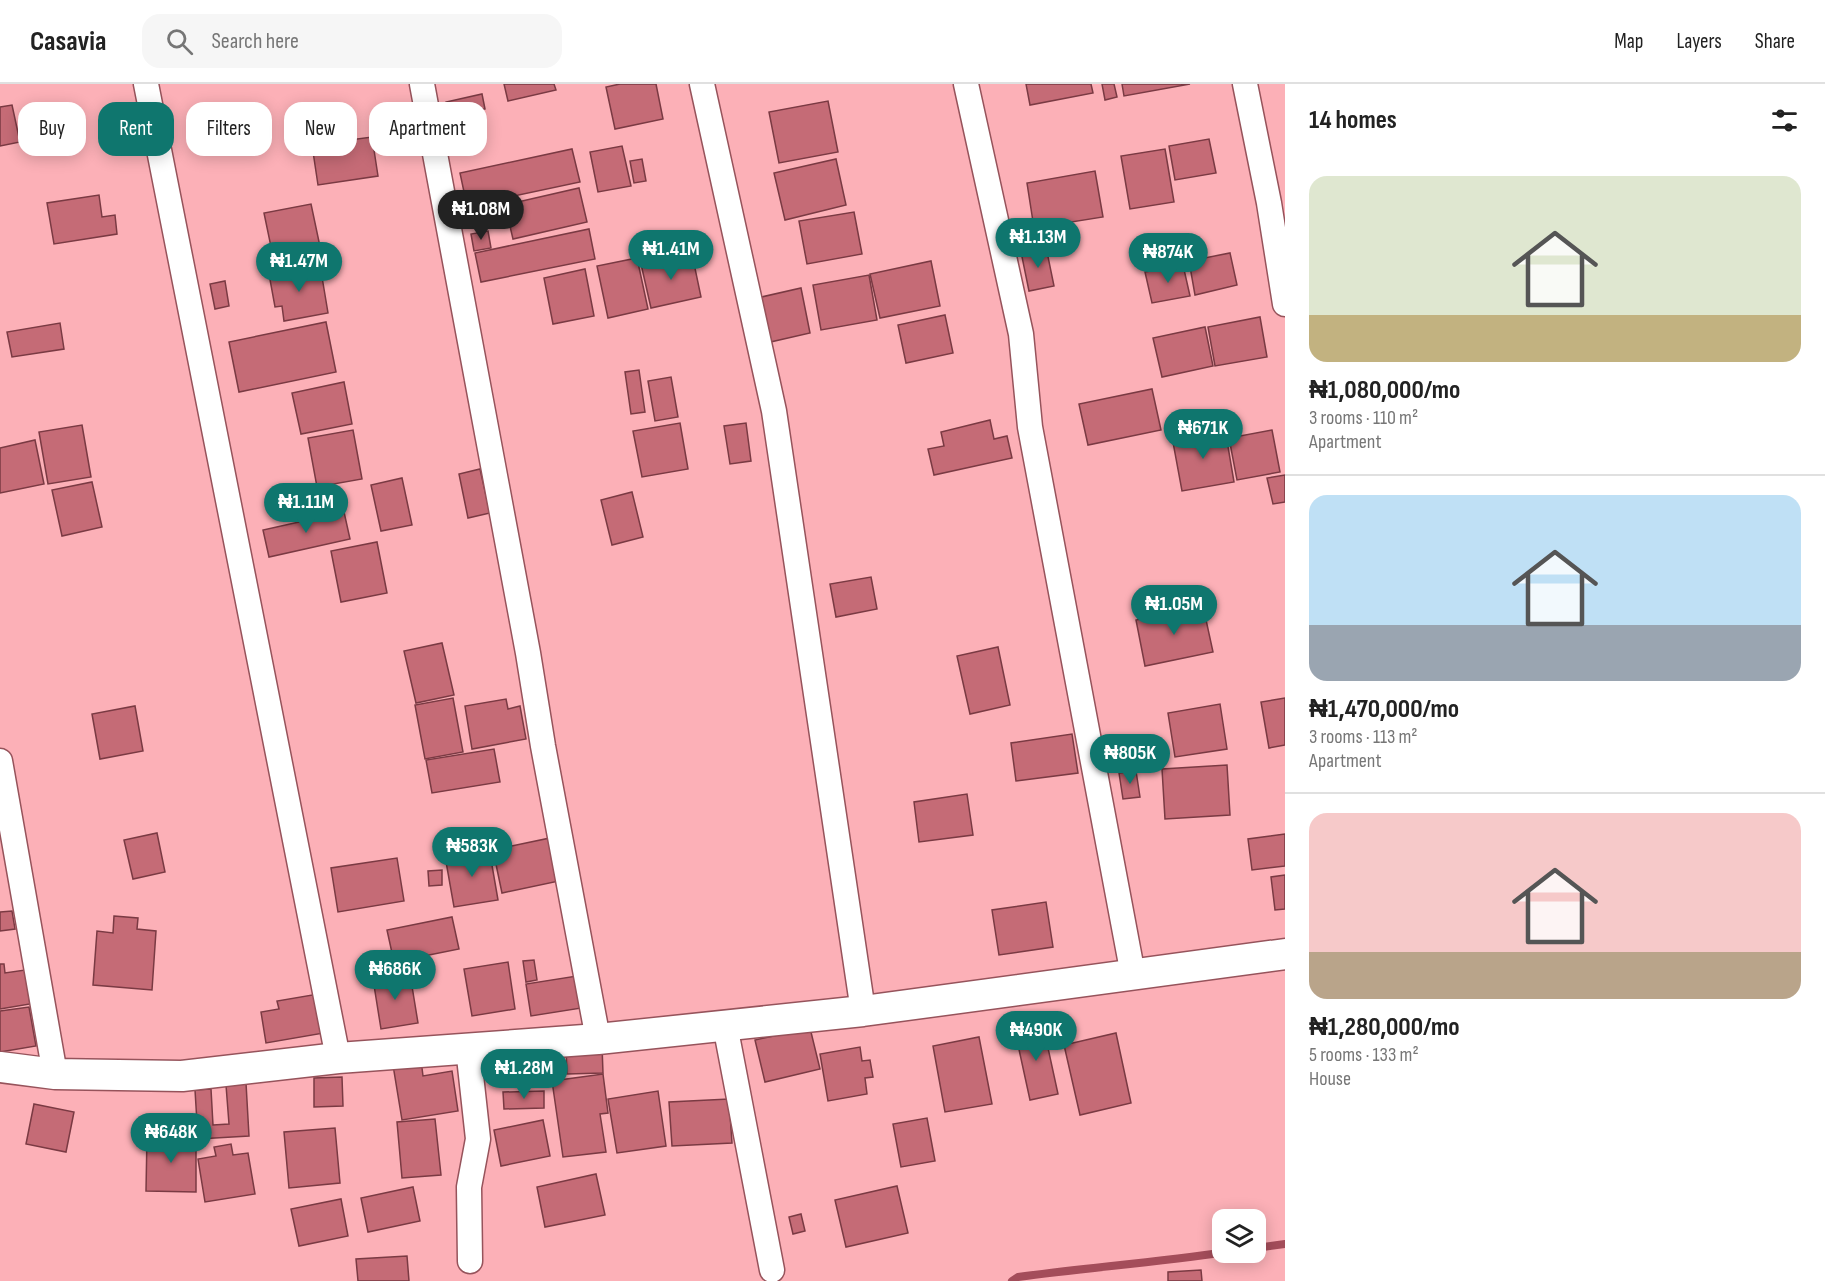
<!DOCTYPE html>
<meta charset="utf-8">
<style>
:root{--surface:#fff;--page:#f6f6f6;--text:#222;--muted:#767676;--line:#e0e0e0;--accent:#0f766e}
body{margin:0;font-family:"Sofia Sans Condensed",sans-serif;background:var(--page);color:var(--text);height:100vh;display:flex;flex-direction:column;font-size:22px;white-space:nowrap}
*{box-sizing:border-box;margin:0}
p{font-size:20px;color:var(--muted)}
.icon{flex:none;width:33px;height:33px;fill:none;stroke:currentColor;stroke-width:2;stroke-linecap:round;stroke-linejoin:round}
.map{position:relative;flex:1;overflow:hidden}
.sheet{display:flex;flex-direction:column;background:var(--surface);width:540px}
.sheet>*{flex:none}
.guide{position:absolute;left:18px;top:18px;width:570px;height:54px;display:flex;gap:12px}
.controls{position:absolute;left:1212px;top:1125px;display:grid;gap:12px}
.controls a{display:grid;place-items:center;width:54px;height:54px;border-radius:12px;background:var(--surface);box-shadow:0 3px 15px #0003;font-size:30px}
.price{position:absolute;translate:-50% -51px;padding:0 14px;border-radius:21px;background:var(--accent);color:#fff;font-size:20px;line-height:39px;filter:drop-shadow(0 2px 3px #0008)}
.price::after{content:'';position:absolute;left:50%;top:36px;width:18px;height:14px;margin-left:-9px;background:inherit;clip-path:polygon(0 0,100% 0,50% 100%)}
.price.current{background:#222;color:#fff}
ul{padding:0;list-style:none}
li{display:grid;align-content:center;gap:12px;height:318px;padding:0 24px}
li+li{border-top:2px solid var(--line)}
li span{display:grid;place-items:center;height:186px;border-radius:18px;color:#555}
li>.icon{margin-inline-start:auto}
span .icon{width:108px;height:108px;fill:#fffc;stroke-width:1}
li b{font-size:26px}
h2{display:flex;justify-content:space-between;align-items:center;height:72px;padding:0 24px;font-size:26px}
.tag{padding:0 21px;border-radius:18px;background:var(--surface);box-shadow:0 3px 15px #0003;font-size:21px;line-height:54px}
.tag.current{background:var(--accent);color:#fff}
header{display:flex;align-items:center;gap:36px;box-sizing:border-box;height:84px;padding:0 30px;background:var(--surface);border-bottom:2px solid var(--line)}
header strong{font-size:28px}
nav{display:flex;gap:33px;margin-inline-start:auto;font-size:21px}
.search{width:420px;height:54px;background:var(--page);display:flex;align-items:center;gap:15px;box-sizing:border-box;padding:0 21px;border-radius:18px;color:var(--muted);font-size:22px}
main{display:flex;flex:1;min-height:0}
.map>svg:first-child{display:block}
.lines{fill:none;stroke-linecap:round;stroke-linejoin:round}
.stream{stroke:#a44d5a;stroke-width:8}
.building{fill:#c56b76;stroke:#7a3a43;stroke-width:1.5}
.minor-casing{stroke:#96535b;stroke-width:27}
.tertiary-casing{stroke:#96535b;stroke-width:33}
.minor{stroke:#fff;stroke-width:24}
.tertiary{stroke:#fff;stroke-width:30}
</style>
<header>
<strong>Casavia</strong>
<div class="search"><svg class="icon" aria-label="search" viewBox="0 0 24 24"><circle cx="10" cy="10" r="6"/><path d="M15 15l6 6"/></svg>Search here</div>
<nav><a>Map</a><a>Layers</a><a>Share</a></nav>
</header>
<main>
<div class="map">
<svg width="1285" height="1197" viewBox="0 0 1285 1197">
<rect width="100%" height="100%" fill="#fcb0b7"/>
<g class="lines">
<g class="stream">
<path d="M 1256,1164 L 1285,1160"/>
<path d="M 1012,1197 L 1018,1193 C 1087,1184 1157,1178 1227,1168"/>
</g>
</g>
<g class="building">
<path d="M 504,0 L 554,0 L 556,6 L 508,17 Z"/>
<path d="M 620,0 L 656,0 L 663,35 L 615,45 L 606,3 Z"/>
<path d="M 1026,0 L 1091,0 L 1093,9 L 1030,21 Z"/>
<path d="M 1102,0 L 1114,0 L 1117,13 L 1105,16 Z"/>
<path d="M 1122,0 L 1190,0 L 1124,12 Z"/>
<path d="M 482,10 L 485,25 L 448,32 L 446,18 Z"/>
<path d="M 828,17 L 838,68 L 779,79 L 769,28 Z"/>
<path d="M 12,21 L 20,58 L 0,62 L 0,23 Z"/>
<path d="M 372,53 L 378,92 L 318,101 L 312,61 Z"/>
<path d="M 1209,55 L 1216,89 L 1175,96 L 1169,62 Z"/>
<path d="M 622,62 L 631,102 L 598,108 L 590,68 Z"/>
<path d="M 572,65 L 580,98 L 467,122 L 460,89 Z"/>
<path d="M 1165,65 L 1174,118 L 1130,125 L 1121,72 Z"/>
<path d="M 642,75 L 646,97 L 634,99 L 630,77 Z"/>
<path d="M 836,75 L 846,121 L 785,136 L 774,89 Z"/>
<path d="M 1095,87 L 1103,133 L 1034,144 L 1027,99 Z"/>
<path d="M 579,104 L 587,138 L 513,155 L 505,121 Z"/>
<path d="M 99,111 L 102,133 L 115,131 L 117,150 L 54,160 L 47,119 Z"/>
<path d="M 311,120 L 322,172 L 275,182 L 264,129 Z"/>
<path d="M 854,128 L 862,170 L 807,180 L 799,137 Z"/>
<path d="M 589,145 L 595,175 L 481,198 L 475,169 Z"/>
<path d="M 488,147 L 491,164 L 474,167 L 471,150 Z"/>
<path d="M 1046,163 L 1054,202 L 1029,207 L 1021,168 Z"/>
<path d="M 1230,169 L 1237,201 L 1195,211 L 1189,177 Z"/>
<path d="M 692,170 L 701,213 L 651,224 L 641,180 Z"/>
<path d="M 637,174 L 648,225 L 608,234 L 597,182 Z"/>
<path d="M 931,177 L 940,222 L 880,234 L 870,190 Z"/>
<path d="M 320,181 L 328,229 L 284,237 L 282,222 L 275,223 L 269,190 Z"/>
<path d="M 1183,181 L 1190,212 L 1152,219 L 1145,188 Z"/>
<path d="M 585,185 L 594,232 L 553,240 L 544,194 Z"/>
<path d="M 869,191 L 877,236 L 821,246 L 813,201 Z"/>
<path d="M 225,197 L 229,222 L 215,225 L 210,200 Z"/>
<path d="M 801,204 L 810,249 L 766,259 L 757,214 Z"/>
<path d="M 945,231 L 953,269 L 906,279 L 898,241 Z"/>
<path d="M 1260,233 L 1267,273 L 1215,282 L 1208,243 Z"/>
<path d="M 326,238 L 336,288 L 239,308 L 229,258 Z"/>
<path d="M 60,239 L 64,265 L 12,273 L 7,248 Z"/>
<path d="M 1205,243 L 1213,282 L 1162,293 L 1153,254 Z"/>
<path d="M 639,286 L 645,328 L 631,330 L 625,288 Z"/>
<path d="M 671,293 L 678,333 L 655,337 L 648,297 Z"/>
<path d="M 344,298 L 352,340 L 301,350 L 292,309 Z"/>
<path d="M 1152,305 L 1161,346 L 1088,361 L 1079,320 Z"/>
<path d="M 990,336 L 994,355 L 1007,352 L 1012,374 L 934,391 L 928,365 L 944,362 L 941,348 Z"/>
<path d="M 680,339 L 688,385 L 642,393 L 633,347 Z"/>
<path d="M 746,339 L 751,377 L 730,380 L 724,342 Z"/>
<path d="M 82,341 L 91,393 L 48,400 L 39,348 Z"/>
<path d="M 1225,345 L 1234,398 L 1182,407 L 1172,353 Z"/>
<path d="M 353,346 L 362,395 L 317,403 L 308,354 Z"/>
<path d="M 1272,346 L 1280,388 L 1237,396 L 1229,354 Z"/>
<path d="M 35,356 L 44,400 L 0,409 L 0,364 Z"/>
<path d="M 480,385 L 490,429 L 468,434 L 459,390 Z"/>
<path d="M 1285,391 L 1285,418 L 1273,420 L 1267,394 Z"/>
<path d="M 402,394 L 412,441 L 381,447 L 371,401 Z"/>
<path d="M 92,398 L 102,443 L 62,452 L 52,406 Z"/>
<path d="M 632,408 L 643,453 L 612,461 L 601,416 Z"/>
<path d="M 344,428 L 350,455 L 269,473 L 263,446 Z"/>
<path d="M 377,458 L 387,509 L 341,518 L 331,467 Z"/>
<path d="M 871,493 L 877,525 L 836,533 L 830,500 Z"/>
<path d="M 1203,522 L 1213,568 L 1145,582 L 1136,536 Z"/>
<path d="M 442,559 L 454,611 L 416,619 L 404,567 Z"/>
<path d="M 998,563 L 1010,621 L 970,630 L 957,572 Z"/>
<path d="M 453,614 L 463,668 L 425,675 L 415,621 Z"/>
<path d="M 1285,614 L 1285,661 L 1269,664 L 1261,618 Z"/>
<path d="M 506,615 L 508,625 L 520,622 L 526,655 L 472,665 L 465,622 Z"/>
<path d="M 1220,620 L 1227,665 L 1175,673 L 1168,629 Z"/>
<path d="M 135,622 L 143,667 L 100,675 L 92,630 Z"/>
<path d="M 1072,650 L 1078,689 L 1016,697 L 1011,659 Z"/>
<path d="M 494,665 L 500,698 L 432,709 L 426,676 Z"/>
<path d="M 1227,681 L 1230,731 L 1165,735 L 1162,685 Z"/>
<path d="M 1136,687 L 1140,713 L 1123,715 L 1119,689 Z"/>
<path d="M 967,710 L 973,751 L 919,758 L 914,718 Z"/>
<path d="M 157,749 L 165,788 L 133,795 L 124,756 Z"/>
<path d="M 1285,750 L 1285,782 L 1252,786 L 1248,755 Z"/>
<path d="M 550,754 L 559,797 L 502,809 L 493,766 Z"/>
<path d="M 489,764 L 498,816 L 454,823 L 445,772 Z"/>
<path d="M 397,774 L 404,817 L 338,828 L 331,784 Z"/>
<path d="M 442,786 L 442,801 L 429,802 L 428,787 Z"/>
<path d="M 1285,791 L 1285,825 L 1275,826 L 1271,793 Z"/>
<path d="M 1046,818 L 1053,863 L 999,871 L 992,826 Z"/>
<path d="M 12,827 L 15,845 L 0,847 L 0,828 Z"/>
<path d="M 114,832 L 138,834 L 137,845 L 156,847 L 152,906 L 93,901 L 97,847 L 113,849 Z"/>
<path d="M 452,833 L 459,865 L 394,878 L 387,846 Z"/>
<path d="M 534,876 L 537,896 L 526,898 L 523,877 Z"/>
<path d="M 508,878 L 515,925 L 472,932 L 464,885 Z"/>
<path d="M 0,880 L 4,880 L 5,889 L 25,886 L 30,920 L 0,925 Z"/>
<path d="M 410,890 L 418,939 L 381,945 L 373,895 Z"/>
<path d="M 583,891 L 588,923 L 531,932 L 526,900 Z"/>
<path d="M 318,910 L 324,949 L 266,959 L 261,928 L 279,925 L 277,917 Z"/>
<path d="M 29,923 L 36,962 L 0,968 L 0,927 Z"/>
<path d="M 1043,941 L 1058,1010 L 1030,1016 L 1015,947 Z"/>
<path d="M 810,944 L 820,985 L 765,998 L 755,956 Z"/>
<path d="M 1116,949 L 1131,1019 L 1080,1031 L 1064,961 Z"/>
<path d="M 979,953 L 992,1020 L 945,1028 L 933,962 Z"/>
<path d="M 602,962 L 603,989 L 567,990 L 566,963 Z"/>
<path d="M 860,963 L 862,977 L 870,976 L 873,993 L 865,994 L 867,1010 L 828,1017 L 820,970 Z"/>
<path d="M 421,976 L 423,992 L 452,987 L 458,1027 L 402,1036 L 393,981 Z"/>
<path d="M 603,990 L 608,1029 L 600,1030 L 606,1068 L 563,1073 L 552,997 Z"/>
<path d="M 342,993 L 343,1022 L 314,1023 L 314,994 Z"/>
<path d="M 246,999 L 249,1052 L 198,1055 L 195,1006 L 211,1005 L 213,1041 L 229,1040 L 226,1001 Z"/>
<path d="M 544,1007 L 544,1024 L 504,1025 L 503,1008 Z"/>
<path d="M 658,1007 L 666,1062 L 617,1069 L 608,1015 Z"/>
<path d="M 729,1015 L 732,1059 L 672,1062 L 669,1018 Z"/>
<path d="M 34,1020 L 74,1028 L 66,1068 L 26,1060 Z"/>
<path d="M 927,1034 L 935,1077 L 901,1083 L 893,1040 Z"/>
<path d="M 435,1035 L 441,1091 L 402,1094 L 397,1038 Z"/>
<path d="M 543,1036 L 550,1072 L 501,1082 L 494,1046 Z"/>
<path d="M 335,1044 L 340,1099 L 289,1104 L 284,1048 Z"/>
<path d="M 147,1052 L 196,1053 L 196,1108 L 146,1107 Z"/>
<path d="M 231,1060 L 233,1071 L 248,1069 L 255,1110 L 205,1118 L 198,1075 L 216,1072 L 214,1063 Z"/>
<path d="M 596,1090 L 605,1131 L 545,1143 L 537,1103 Z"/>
<path d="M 897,1102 L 908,1149 L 846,1163 L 835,1116 Z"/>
<path d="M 413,1103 L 420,1137 L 368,1148 L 361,1114 Z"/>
<path d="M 341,1115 L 348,1152 L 299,1162 L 291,1125 Z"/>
<path d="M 801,1130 L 805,1147 L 793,1150 L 789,1133 Z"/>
<path d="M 407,1172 L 409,1197 L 358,1197 L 356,1175 Z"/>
<path d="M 1201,1186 L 1202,1197 L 1168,1197 L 1168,1188 Z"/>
</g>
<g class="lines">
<g class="minor-casing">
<g id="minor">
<path d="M 146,0 L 338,974"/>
<path d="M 422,0 L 528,569 L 543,662 L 598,955"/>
<path d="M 702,0 L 774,327 L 863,927"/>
<path d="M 966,0 L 1021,250 L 1030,343 L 1133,891"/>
<path d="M 1245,0 L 1269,119 L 1285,220"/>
<path d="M 0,677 L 55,990"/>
<path d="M 725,941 L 772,1186"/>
<path d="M 468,964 L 478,1055 L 469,1103 L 470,1177"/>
</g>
</g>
<g class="tertiary-casing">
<path id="tertiary" d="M 0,983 L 55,990 L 182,992 L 338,974 L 598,955 L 863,927 L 1285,870"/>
</g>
<use href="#minor" class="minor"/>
<use href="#tertiary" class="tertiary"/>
</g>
</svg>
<div class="controls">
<a><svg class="icon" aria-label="layers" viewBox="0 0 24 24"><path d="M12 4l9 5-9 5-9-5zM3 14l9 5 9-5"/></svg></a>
</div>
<b class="price current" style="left:481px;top:157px">₦1.08M</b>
<b class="price" style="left:1038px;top:185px">₦1.13M</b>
<b class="price" style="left:671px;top:197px">₦1.41M</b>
<b class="price" style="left:1168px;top:200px">₦874K</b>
<b class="price" style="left:299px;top:209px">₦1.47M</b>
<b class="price" style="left:1203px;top:376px">₦671K</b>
<b class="price" style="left:306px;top:450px">₦1.11M</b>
<b class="price" style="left:1174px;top:552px">₦1.05M</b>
<b class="price" style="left:1130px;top:701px">₦805K</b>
<b class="price" style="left:472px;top:794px">₦583K</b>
<b class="price" style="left:395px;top:917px">₦686K</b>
<b class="price" style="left:1036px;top:978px">₦490K</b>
<b class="price" style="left:524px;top:1016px">₦1.28M</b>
<b class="price" style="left:171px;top:1080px">₦648K</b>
<div class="guide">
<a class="tag">Buy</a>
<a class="tag current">Rent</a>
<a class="tag">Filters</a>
<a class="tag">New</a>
<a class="tag">Apartment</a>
</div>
</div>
<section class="sheet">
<h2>14 homes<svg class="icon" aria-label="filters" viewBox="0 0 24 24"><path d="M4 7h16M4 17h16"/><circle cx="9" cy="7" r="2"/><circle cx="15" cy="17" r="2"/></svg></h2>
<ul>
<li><span style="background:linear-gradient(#dfe7d0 75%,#c2b280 0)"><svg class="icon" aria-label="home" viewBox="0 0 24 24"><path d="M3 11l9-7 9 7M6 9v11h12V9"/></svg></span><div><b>₦1,080,000/mo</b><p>3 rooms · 110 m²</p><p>Apartment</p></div></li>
<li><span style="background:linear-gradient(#bfe0f5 70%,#9aa5b1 0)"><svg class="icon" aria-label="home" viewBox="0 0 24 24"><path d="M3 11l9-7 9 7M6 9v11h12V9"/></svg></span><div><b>₦1,470,000/mo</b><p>3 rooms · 113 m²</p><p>Apartment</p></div></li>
<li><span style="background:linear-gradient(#f6c9c9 75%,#b9a48a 0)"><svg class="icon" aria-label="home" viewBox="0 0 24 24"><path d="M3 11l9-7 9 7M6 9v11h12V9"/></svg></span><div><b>₦1,280,000/mo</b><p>5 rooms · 133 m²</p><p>House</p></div></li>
</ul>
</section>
</main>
